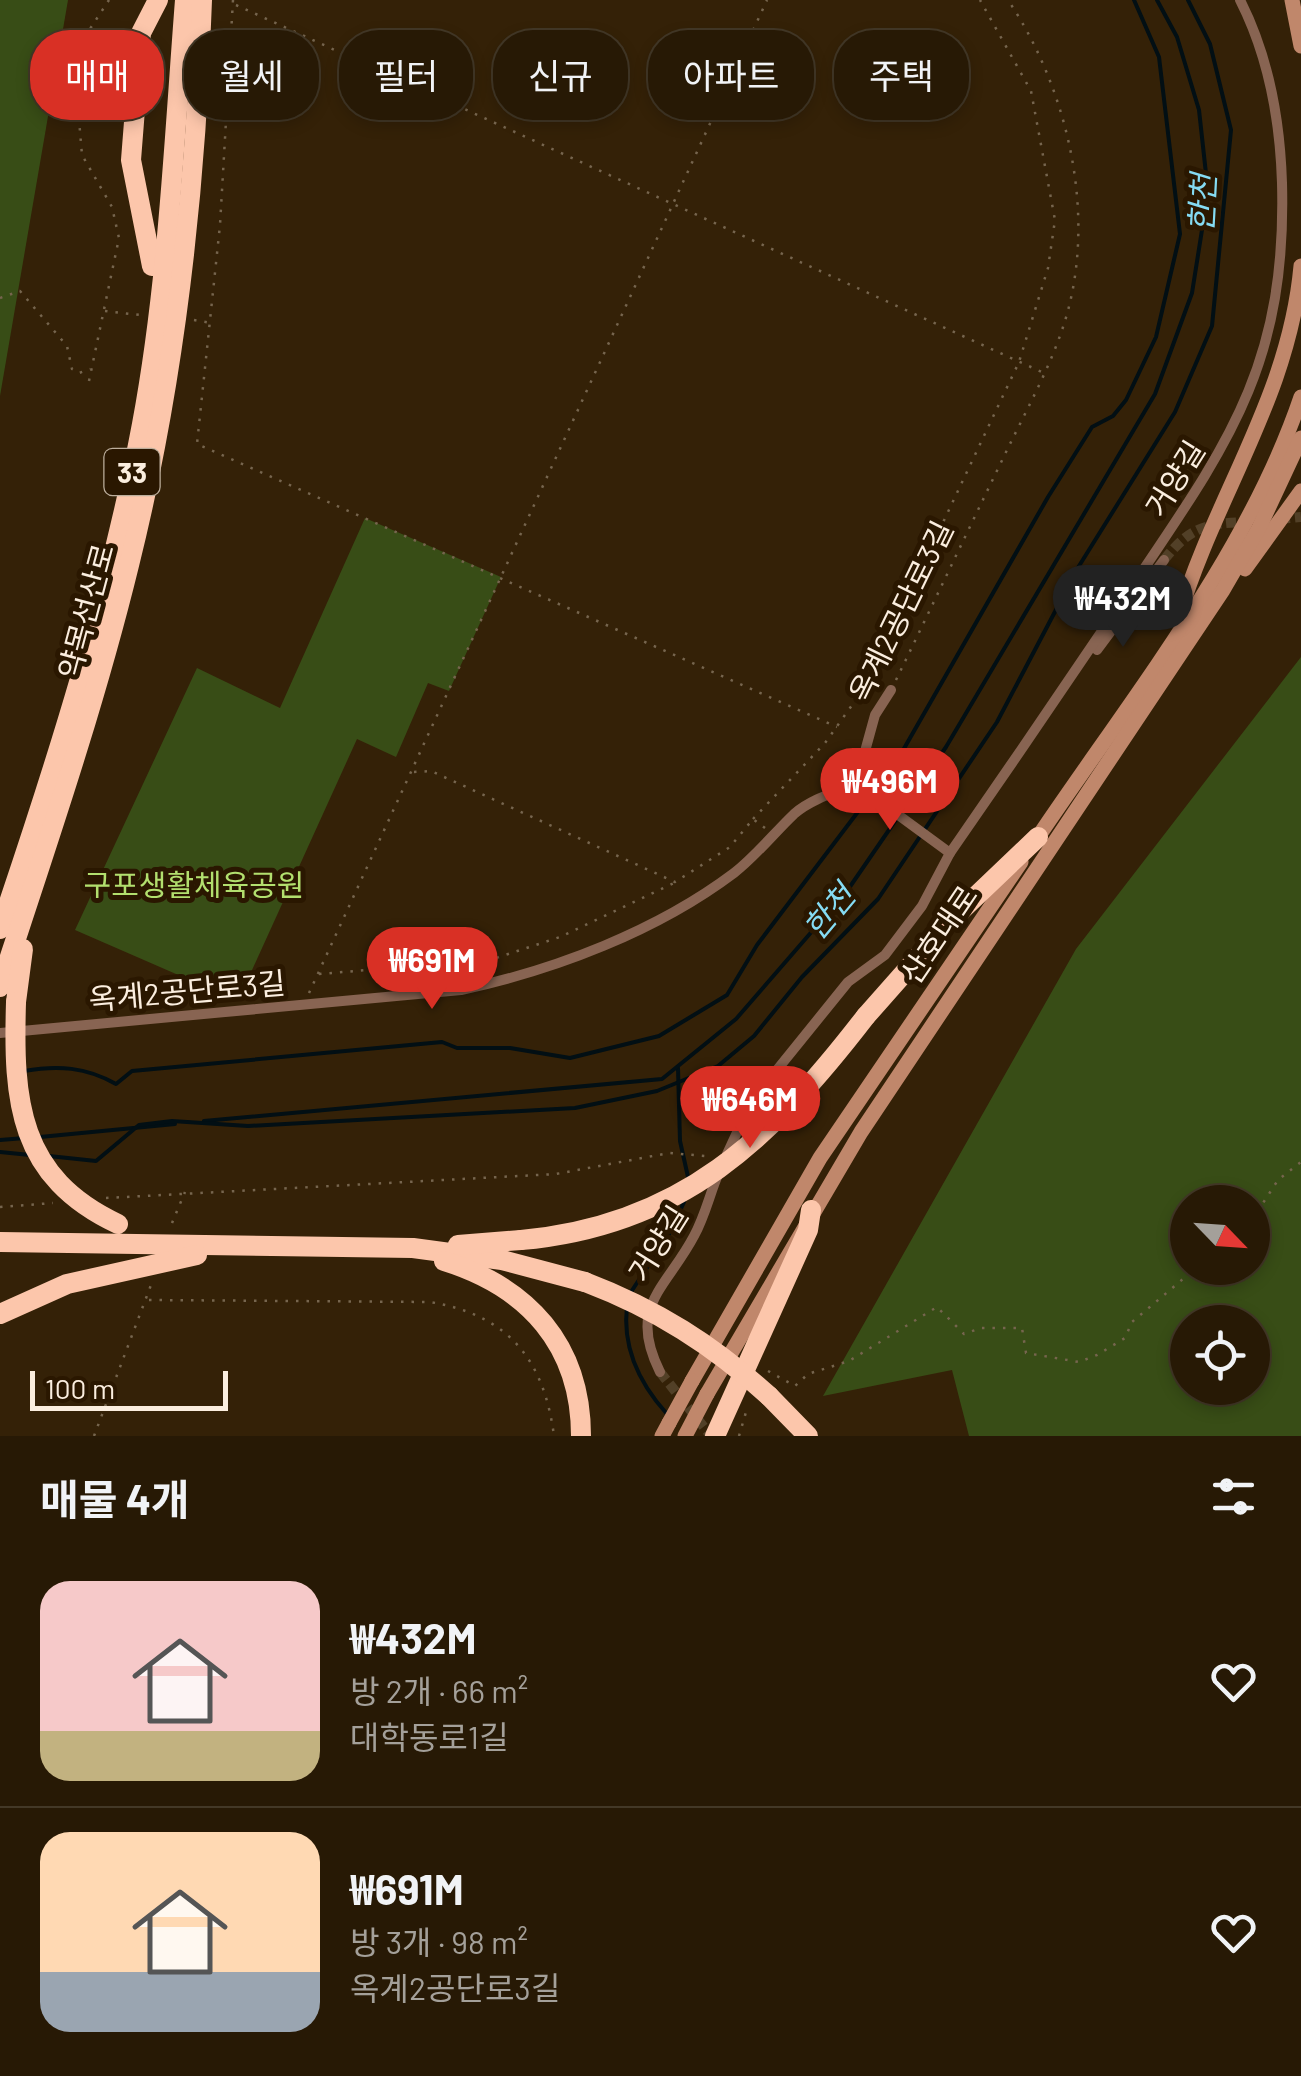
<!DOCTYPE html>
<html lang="ko">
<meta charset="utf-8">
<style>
:root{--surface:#271905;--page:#332613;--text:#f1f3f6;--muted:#a4a09a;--line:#433827;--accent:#d93025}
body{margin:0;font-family:Barlow,"Noto Sans KR",sans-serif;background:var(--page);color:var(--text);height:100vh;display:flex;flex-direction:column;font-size:38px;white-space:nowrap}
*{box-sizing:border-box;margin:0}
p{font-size:32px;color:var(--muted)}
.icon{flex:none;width:55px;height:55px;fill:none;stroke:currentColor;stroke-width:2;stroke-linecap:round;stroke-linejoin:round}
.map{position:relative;height:1436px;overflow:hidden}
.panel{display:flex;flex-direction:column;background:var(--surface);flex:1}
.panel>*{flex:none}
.top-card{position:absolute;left:30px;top:30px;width:1242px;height:90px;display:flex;gap:20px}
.needle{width:65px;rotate:115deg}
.controls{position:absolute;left:1170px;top:1185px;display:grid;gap:20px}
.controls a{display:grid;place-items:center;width:100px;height:100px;border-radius:50%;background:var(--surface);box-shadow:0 5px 15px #0003,0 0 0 2px var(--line);font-size:50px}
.scale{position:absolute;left:30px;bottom:25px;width:198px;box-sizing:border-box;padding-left:10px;border:5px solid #fbeedf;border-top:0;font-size:28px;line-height:35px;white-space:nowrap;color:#fbeedf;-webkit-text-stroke:8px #2a1700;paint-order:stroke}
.price{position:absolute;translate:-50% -85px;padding:0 22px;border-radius:35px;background:var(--accent);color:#fff;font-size:32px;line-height:65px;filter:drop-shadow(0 2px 5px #0008)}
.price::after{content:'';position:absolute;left:50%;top:60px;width:30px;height:22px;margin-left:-15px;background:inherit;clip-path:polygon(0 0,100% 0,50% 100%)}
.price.on{background:#222;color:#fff}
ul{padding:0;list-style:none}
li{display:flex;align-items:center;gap:30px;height:250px;padding:0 40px}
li+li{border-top:2px solid var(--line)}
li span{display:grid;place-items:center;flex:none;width:280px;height:200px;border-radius:30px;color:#555}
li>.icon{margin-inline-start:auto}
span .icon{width:120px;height:120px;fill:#fffc;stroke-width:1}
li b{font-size:42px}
h2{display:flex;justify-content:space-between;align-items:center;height:120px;padding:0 40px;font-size:42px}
.chip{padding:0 35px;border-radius:40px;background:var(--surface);box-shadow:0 5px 15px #0003,0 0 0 2px var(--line);font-size:35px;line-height:90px}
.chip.on{background:var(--accent);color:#fff}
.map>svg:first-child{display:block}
.green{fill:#384d16;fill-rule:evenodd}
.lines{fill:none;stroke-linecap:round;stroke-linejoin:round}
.stream{stroke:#020f14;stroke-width:4}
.street-tunnel{stroke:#524027;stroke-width:10;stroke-dasharray:10 5;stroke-linecap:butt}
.path{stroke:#76654e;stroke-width:2.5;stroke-dasharray:2.5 8;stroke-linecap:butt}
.street{stroke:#886452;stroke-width:10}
.secondary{stroke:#c0876b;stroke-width:15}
.highway{stroke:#fcc6ab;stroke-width:20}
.secondary-bridge{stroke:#c0876b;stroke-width:15}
.highway-bridge{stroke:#fcc6ab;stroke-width:20}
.labels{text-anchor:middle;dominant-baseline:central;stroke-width:10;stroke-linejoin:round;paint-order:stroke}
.shield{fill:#2a1700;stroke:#bcae9c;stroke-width:2.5}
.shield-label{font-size:28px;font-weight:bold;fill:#fbeedf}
.street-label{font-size:30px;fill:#fbeedf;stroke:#2a1700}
.park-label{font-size:30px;fill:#b2df6e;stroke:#2a1700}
.water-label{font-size:32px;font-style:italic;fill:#85dbf3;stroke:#2a1700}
</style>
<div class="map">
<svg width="1301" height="1436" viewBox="0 0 1301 1436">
<rect width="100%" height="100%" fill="#342107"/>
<g class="green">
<path d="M 0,0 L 68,0 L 0,396 Z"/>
<path d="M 365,518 L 501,577 L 449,691 L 428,683 L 396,757 L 357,739 L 238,1001 L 75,930 L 197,668 L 280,708 Z"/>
<path d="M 1301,657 L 1301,1436 L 969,1436 L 952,1370 L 823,1396 L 1076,949 ZM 1188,1202 L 1252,1202 L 1252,1268 L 1188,1268 ZM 1188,1322 L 1252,1322 L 1252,1388 L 1188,1388 Z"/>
</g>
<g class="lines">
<g class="stream">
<path d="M 678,1068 L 680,1141 L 688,1177"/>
<path d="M 24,1071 C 58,1065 86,1067 116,1084 L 132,1071 L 442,1042 L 457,1048 L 510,1048 L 570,1058 L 659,1036 L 727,995 L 757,945 L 898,759 L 1048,497 L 1092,427 L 1113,416 L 1126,400 L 1156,337 L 1180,234 L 1159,57 L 1134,0"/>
<path d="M 204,1121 L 662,1079 L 736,1019 L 847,891 L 946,747 L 1155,394 L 1192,293 L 1208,192 L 1199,110 L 1177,37 L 1157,0"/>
<path d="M 40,1137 L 175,1124"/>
<path d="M 0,1140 L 25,1138"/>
<path d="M 0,1152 L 30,1155"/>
<path d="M 49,1156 L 96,1161 L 139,1125 L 172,1121 L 248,1126 L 575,1108 L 657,1091 L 718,1066 L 754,1036 L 802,977 L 878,899 L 997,722 L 1079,566 L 1175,412 L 1212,326 L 1231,130 L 1210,44 L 1188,0"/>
<path d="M 631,1292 L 671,1231 L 684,1202"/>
<path d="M 627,1306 C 622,1348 639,1383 667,1414"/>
</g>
<g class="street-tunnel">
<path d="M 1280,519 L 1301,517"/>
<path d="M 1164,560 C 1190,527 1206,523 1248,522"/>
<path d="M 660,1372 L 711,1436"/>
</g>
<g class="path">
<path d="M 233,0 L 220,225 L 197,444 L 837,727"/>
<path d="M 236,5 L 1044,373"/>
<path d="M 0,298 L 20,291 L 67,346 L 72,369 L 79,373 L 90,369"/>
<path d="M 105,311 L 140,315"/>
<path d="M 194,320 L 211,323"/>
<path d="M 89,381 L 119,238 L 112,207 L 82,155 L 77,96 L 82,41 L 109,0"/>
<path d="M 896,680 C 934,602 971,524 1009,446 C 1032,399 1060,349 1071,298 C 1093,198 1064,83 1008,0"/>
<path d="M 414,772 L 431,771 L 675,882 L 730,847 L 753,819 L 765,828"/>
<path d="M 753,819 L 825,743 L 865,687 L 1019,362 L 1048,268 L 1055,220 L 1031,91 L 980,0"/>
<path d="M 319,974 L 490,960 L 560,937 L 674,883"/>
<path d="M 309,993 L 767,0"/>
<path d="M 106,1198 L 556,1174 L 669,1153 L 705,1156"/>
<path d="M 0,1207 L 53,1203"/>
<path d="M 1252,1220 L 1278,1180 L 1301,1162"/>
<path d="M 172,1223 L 185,1192"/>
<path d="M 149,1300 L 430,1302 C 508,1315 544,1359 554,1436"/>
<path d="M 768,1371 L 795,1386 L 808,1374 L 849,1361 L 937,1307 L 964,1334 L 981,1328 L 1022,1328 L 1026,1353 L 1079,1362 L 1097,1355 L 1125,1338 L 1132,1322 L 1196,1268"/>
<path d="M 94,1436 L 151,1285"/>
<path d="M 739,1436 L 746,1412"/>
</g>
<g class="street">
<path d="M 1097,650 L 1164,560"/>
<path d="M 856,784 L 950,853"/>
<path d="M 0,1033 L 461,990 C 555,970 657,931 734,873 C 756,856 774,833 794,814 C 811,799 836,792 856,784 L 875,715 L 891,690"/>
<path d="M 727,1154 L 751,1102 L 848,982 L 885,955 L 922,906 L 950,853 C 1009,768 1067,683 1125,597 C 1224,449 1287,371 1282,183 C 1280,119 1269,57 1240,0"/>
<path d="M 660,1372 C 627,1306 666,1289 694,1236 C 706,1214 710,1192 720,1170"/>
</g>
<g class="secondary">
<path d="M 1292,0 L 1301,46"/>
<path d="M 1245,569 L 1301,491"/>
<path d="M 1178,619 C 1215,495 1289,398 1301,266"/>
<path d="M 1034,843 C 1127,704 1247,557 1301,397"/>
<path d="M 692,1381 L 820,1158 L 1021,862"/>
<path d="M 707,1394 L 861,1132 L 1223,590 L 1259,528 L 1301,438"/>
<path d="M 662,1436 L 669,1423"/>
</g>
<g class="highway">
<path d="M 152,266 L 131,160 L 141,33 L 158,0"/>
<path d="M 0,929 C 56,764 110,595 142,424 C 168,285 174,141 185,0"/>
<path d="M 0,987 C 46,847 94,708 129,565 C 175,381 196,189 202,0"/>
<path d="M 16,1002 L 23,949"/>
<path d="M 866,1016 L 950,921 L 1038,837"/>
<path d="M 0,1242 L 413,1248 L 502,1260 L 585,1282"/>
<path d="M 458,1245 L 521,1240"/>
<path d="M 444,1261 C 528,1287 581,1345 581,1436"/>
<path d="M 0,1314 L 67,1284 L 197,1255"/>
<path d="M 769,1396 L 808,1436"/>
<path d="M 715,1436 L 808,1230 L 811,1210"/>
</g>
<g class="secondary-bridge">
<path d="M 669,1423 L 692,1381"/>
<path d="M 685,1436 L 707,1394"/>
</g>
<g class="highway-bridge">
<path d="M 16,1002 C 13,1101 18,1177 118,1224"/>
<path d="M 521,1240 C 682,1226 772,1138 866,1016"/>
<path d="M 585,1282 C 656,1309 713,1345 769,1396"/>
</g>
</g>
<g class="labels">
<rect class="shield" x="104.5" y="449" width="55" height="46" rx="8"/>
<g class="shield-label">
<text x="132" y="472">33</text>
</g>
<g class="street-label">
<text transform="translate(1174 478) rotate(-58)">거양길</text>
<text transform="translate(85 611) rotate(-75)">약목선산로</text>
<text transform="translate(900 611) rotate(-64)">옥계2공단로3길</text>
<text transform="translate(938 934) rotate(-56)">산호대로</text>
<text transform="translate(187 990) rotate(-5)">옥계2공단로3길</text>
<text transform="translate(657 1243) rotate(-58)">거양길</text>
</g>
<g class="park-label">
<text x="194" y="884">구포생활체육공원</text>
</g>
<g class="water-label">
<text transform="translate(1201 203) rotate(-87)">한천</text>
<text transform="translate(828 911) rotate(-50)">한천</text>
</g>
</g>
</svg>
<div class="controls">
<a><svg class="needle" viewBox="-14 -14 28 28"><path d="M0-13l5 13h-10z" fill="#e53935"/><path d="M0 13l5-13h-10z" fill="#a4a09a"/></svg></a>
<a><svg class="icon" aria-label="locate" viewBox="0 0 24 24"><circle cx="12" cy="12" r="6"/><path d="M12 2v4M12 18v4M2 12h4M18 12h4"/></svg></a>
</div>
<div class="scale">100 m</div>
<b class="price on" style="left:1123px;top:650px">₩432M</b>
<b class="price" style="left:890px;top:833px">₩496M</b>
<b class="price" style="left:432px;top:1012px">₩691M</b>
<b class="price" style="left:750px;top:1151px">₩646M</b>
<div class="top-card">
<a class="chip on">매매</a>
<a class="chip">월세</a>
<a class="chip">필터</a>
<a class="chip">신규</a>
<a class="chip">아파트</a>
<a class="chip">주택</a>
</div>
</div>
<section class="panel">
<h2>매물 4개<svg class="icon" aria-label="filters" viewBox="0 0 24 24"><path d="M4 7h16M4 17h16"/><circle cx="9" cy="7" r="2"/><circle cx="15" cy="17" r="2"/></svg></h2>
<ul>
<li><span style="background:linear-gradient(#f6c9c9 75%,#c2b280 0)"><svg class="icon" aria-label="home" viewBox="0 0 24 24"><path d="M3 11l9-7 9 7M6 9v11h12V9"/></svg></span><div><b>₩432M</b><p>방 2개 · 66 m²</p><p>대학동로1길</p></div><svg class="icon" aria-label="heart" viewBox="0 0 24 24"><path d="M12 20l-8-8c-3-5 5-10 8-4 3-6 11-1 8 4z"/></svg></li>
<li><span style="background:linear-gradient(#ffd9b3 70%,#9aa5b1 0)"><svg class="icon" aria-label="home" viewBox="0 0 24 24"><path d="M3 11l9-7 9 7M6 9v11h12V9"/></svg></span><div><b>₩691M</b><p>방 3개 · 98 m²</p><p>옥계2공단로3길</p></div><svg class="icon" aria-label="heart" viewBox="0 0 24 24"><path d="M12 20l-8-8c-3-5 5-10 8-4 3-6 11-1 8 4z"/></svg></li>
</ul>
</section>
